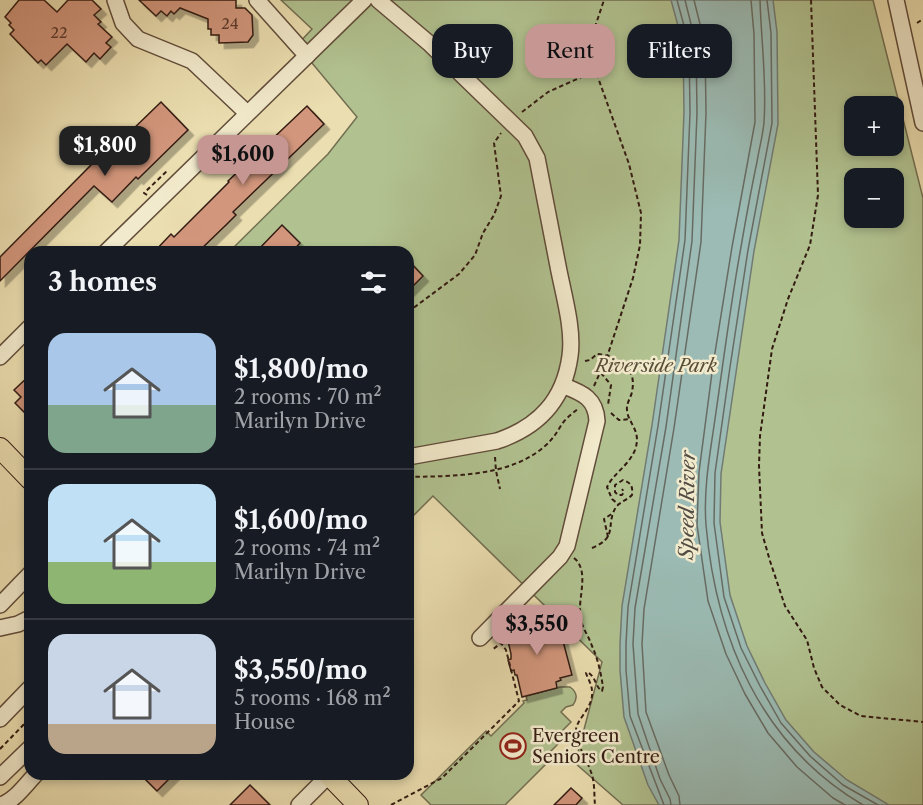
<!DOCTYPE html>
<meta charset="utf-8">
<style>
:root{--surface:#171b24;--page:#20242c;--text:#f1f3f6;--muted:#9ea1a6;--line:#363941;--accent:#c59692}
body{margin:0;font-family:"Libre Caslon Text",serif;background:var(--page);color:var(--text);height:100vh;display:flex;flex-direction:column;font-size:22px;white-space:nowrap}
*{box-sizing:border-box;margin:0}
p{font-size:20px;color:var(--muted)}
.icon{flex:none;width:33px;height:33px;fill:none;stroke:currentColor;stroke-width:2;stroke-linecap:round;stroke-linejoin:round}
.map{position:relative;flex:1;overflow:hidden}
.details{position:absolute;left:24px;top:246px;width:390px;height:534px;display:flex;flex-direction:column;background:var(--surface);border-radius:18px;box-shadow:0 3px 9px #0003}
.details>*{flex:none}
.top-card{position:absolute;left:432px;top:24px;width:400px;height:54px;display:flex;gap:12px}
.fabs{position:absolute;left:844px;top:96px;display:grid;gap:12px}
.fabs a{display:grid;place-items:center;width:60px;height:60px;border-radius:12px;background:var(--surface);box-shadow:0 3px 9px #0003;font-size:30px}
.price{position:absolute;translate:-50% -51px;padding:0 14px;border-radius:12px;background:var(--accent);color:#111;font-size:20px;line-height:39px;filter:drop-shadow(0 2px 3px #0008)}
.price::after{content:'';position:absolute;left:50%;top:36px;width:18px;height:14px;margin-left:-9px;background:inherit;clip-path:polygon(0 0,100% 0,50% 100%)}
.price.active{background:#222;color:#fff}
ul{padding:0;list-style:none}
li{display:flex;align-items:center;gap:18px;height:150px;padding:0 24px}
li+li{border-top:2px solid var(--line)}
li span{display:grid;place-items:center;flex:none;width:168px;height:120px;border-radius:18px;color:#555}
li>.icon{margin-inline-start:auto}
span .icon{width:72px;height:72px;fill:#fffc;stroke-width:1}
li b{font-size:26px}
h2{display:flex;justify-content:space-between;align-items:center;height:72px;padding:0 24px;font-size:26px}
.chip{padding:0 21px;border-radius:18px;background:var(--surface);box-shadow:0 3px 9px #0003;font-size:21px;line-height:54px}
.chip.active{background:var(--accent);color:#111}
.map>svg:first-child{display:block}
.green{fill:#b1c290;stroke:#726e51;stroke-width:1.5;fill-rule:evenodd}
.water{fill:#9bbbb4;stroke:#717b73;stroke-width:1.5}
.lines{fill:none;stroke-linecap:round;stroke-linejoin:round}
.shore{stroke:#676b63;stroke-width:1.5}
.building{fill:#d2967b;stroke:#331b12;stroke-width:1.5;filter:url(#shadow)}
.minor-casing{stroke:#614c3a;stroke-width:18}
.major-casing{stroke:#331b12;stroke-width:22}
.path{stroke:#331b12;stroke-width:2;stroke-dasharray:4.5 3;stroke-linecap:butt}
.minor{stroke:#f2eacc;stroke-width:15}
.major{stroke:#ebdeb0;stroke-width:20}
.labels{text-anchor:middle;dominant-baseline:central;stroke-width:5;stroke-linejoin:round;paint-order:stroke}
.number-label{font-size:15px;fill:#5b3a2c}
.park-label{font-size:18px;font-style:italic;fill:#594d38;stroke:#f2eacc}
.poi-label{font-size:18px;fill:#331b12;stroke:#f2eacc;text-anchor:start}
.water-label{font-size:20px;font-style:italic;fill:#524b43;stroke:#f2eacc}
</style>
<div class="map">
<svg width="923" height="805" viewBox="0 0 923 805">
<defs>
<filter id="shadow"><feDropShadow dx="5.5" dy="5.5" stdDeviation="0" flood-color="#0004"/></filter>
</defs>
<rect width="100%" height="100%" fill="#ebdeb0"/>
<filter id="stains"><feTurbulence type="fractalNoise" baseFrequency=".00333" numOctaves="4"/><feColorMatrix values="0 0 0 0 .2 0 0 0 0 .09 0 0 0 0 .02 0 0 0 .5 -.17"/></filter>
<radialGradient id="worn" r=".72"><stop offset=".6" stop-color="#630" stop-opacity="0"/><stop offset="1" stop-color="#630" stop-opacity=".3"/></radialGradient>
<g class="green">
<path d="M 281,0 L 873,0 L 923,198 L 923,805 L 623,805 L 575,763 L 602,662 L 433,496 L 408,521 L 408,252 L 229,252 L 328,154 L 357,117 L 297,45 L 312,29 ZM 855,106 L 894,106 L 894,146 L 855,146 ZM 855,178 L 894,178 L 894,218 L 855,218 Z"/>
<path d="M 560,687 L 570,687 C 577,692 578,698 573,705 L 566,707 L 561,712 L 571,722 L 558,735 L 562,740 L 550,752 L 554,756 L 505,805 L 431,805 L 421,795 L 486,731 L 491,736 L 524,703 L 523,701 L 527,700 L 526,696 Z"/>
</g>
<path class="water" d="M 671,0 L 773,0 L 777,32 L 778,124 L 754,251 L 721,474 L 720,522 L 730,595 L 747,646 L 765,683 L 786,720 L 814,752 L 847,780 L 889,805 L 659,805 L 648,785 L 624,717 L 620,670 L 620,644 L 622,606 L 652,425 L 679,240 L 684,112 L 683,44 Z"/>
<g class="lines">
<g class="shore">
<path d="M 751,0 L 754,34 L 755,122 L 732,247 L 713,365 L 699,472 L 697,525 L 708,601 L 726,654 L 745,694 L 768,733 L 797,767 L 833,798 L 845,805"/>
<path d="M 760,0 C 761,40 767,81 764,122 C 763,135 759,149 757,162 C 751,190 746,218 741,247 C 731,301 724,357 716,412 C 711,449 703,487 706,525 C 716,639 761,745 863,805"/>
<path d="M 767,0 L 771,33 L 772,123 L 748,250 L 730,367 L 715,473 L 714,523 L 724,597 L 741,648 L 760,686 L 781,723 L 810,756 L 843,785 L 878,805"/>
<path d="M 664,805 L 630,716 L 626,670 L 626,644 L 628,607 L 658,426 L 685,240 L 690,113 L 689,44 L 677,0"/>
<path d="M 671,805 L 670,799 L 660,779 L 638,714 L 633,644 L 635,608 L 666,427 L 692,241 L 697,113 L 696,44 L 685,0"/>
<path d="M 680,805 L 679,796 L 669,775 L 646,712 L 642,644 L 644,609 L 674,428 L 701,242 L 706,113 L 705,44 L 694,0"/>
</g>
</g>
<g class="building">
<path d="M 19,0 L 44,0 L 57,12 L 68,0 L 92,0 L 101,9 L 94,15 L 101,22 L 98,24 L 112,37 L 106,43 L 111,47 L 100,59 L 94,53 L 86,62 L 67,44 L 46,65 L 41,60 L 38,63 L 10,34 L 14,30 L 9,25 L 11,23 L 5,17 Z"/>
<path d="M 139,0 L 236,0 L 236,8 L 245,8 L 252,15 L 253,35 L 248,42 L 219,43 L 219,35 L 211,35 L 211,29 L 208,29 L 208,19 L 180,8 L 174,14 L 171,11 L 167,16 L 161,11 L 156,16 Z"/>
<path d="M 161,102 L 188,130 L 138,179 L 136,177 L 112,202 L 94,186 L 0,281 L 0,257 L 95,161 L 98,163 Z"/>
<path d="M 307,106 L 324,124 L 233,212 L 236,215 L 226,225 L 198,252 L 154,252 L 171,234 L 174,237 L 229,182 L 228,181 Z"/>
<path d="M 282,225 L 300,243 L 292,252 L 256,252 Z"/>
<path d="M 408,260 L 423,276 L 408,291 Z"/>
<path d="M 30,375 L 30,418 L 15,403 L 21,397 L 14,390 Z"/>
<path d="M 541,618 L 543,623 L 548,622 L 550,629 L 559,626 L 572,675 L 560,678 L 561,680 L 556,682 L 557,688 L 522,697 L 517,675 L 515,675 L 514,670 L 511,671 L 508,660 L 511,659 L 511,654 L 505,628 Z"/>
<path d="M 140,774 L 174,774 L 157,791 Z"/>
<path d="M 250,785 L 270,805 L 230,805 Z"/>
<path d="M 571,788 L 582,798 L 576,805 L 554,805 Z"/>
</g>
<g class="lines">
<g class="minor-casing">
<g id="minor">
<path d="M 115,0 L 123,23 L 138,39 L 192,61 L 247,113"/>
<path d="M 257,0 L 307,56"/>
<path d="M 378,0 L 430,44 L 525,136 L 537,158 C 544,194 551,230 558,266 C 563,293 574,329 570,356 C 564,400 539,427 497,441 L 408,457"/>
<path d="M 896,0 L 923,123"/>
<path d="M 106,252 L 364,0"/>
<path d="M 0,357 L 30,327"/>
<path d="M 0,605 L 30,574"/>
<path d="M 0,628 L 18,624 L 30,618"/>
<path d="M 480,638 L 560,557 L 567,546 L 597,421 C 596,399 583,393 564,386"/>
<path d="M 0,719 L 30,688"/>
<path d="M 0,777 L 30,748"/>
<path d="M 0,805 C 14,802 26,784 36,774"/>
<path d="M 299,805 L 329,775"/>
</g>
</g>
<g class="major-casing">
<g id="major">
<path d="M 0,448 L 30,479"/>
<path d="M 328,774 L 358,805"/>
</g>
</g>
<g class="path">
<path d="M 811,0 L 818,195 L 810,245 L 788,299 L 772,349 L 760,436 L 759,466 L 762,533 L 770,561 L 785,606 L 807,640 L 814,668 L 822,687 L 840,705 L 861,716 L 923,722"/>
<path d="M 917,23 L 923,19"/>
<path d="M 522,112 L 548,92 L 595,71"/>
<path d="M 147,195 L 144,193 L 168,170"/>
<path d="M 408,312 L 459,274 L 475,255 L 483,233 L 494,215 L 501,196 L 494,143 L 501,133"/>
<path d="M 585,361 L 590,360 L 597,354 C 620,356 637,367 632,392 C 631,397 626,404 627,410 C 628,424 642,430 635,450 C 629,465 614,473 607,487 L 612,499 L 618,504"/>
<path d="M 601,373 L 611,385 L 608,405"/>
<path d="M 594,386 L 607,357 L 633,278 L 640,245 L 641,213 L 629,164 L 591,58 L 591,39 L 604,0"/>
<path d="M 611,413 L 619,420 L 631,419"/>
<path d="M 495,457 L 496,471 L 500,489"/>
<path d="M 408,477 C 453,476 510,477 545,446 C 553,439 557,432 562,424 C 566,418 573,413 579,408"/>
<path d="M 608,537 L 604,519 L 613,513"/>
<path d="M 592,548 C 619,537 605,525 616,507 C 620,502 627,500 632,495 C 633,486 631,483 623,480 L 615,485 L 615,492 L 618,495 L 622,495 L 624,492 L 622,489"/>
<path d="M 574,558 C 589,570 579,595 580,612 C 580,626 588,634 592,646 C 598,659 601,674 603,687 L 602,691 C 595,687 596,676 587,672 L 586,673 C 588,679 592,685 592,691 C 594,709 574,720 576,733 C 578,747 587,760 591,772 C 595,782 594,795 595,805"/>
<path d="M 0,749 L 30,718"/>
<path d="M 391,805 L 442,778 L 519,701 L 506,650 L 501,643 L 492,650"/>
</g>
<use href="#minor" class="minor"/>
<use href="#major" class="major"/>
</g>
<defs>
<g id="stadium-ring" transform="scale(1.35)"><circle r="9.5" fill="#f2eacc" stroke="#8f2418" stroke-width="1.5"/><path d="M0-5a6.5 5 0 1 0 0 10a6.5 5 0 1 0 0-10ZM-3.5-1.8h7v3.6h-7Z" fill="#8f2418"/></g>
</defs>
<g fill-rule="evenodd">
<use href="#stadium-ring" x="513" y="746"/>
</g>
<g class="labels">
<g class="number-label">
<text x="230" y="23">24</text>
<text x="59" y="32">22</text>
</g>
<g class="park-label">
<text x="656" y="366">Riverside Park</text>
</g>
<g class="poi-label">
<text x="532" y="736">Evergreen<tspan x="532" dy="21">Seniors Centre</tspan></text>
</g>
<g class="water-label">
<text transform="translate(687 505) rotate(-89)">Speed River</text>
</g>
</g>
<rect width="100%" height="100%" filter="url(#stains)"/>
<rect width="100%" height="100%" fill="url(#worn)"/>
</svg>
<div class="fabs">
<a>+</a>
<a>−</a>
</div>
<b class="price active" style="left:105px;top:177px">$1,800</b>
<b class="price" style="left:243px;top:186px">$1,600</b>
<b class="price" style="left:537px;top:656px">$3,550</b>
<div class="top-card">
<a class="chip">Buy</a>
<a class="chip active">Rent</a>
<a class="chip">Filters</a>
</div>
<section class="details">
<h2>3 homes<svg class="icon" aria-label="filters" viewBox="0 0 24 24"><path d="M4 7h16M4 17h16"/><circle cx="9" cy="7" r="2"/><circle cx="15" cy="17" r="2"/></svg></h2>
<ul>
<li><span style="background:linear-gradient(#a9c7e8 60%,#7fa58c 0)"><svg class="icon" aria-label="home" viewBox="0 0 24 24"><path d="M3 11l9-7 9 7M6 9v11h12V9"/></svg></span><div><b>$1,800/mo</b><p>2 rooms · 70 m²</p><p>Marilyn Drive</p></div></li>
<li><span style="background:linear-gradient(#bfe0f5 65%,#8fb573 0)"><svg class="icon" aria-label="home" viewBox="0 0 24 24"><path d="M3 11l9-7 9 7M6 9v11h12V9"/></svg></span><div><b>$1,600/mo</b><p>2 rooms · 74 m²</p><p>Marilyn Drive</p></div></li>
<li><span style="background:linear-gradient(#c9d6e8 75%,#b9a48a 0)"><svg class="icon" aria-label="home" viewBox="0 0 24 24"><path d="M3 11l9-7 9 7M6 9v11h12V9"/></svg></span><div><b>$3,550/mo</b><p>5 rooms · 168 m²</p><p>House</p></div></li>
</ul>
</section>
</div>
